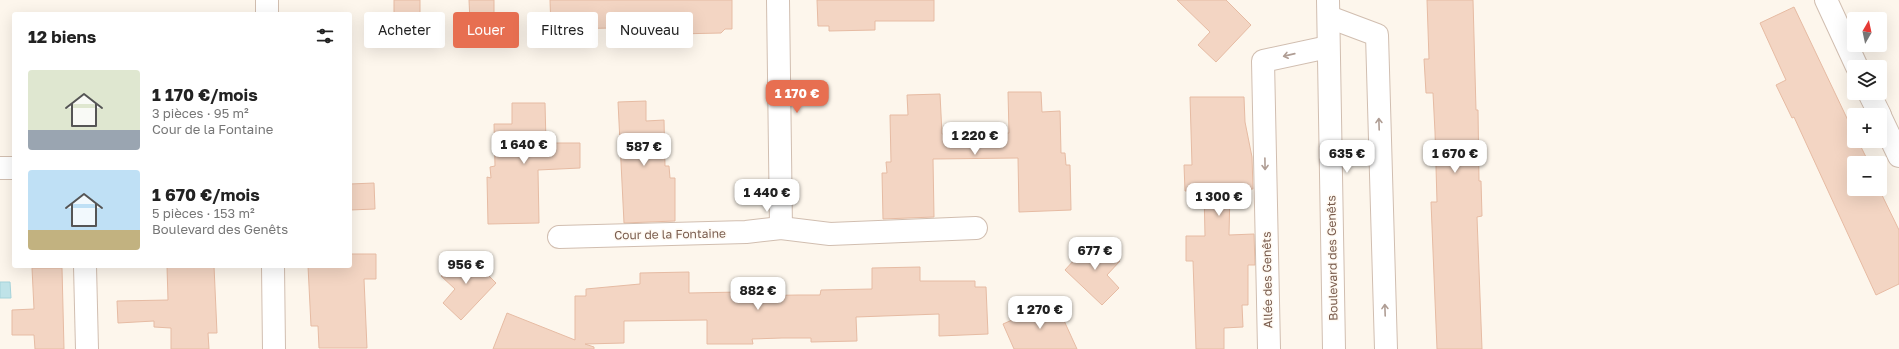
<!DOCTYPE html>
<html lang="fr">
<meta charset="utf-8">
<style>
:root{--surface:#fff;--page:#f2f2f2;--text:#222;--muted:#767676;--accent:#e76f51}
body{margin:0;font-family:"Golos Text",sans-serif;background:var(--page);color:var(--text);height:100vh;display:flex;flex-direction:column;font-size:15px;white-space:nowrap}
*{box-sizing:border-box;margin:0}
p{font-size:13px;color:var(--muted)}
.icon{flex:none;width:22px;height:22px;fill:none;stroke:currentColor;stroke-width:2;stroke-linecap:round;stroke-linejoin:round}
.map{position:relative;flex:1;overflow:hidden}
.drawer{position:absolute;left:12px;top:12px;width:340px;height:256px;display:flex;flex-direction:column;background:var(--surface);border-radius:4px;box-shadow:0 4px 16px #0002}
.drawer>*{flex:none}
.banner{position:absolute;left:364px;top:12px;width:380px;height:36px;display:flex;gap:8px}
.needle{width:26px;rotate:9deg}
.tools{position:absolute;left:1847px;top:12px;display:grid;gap:8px}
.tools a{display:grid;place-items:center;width:40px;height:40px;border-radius:4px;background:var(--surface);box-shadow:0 4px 16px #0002;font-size:20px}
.price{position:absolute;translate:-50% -34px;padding:0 9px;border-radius:8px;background:#fff;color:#222;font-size:13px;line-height:26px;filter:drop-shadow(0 1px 2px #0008)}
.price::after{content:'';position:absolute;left:50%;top:24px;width:12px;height:9px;margin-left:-6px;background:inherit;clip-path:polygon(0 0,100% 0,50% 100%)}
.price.selected{background:var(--accent);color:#fff}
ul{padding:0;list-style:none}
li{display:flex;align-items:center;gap:12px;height:100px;padding:0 16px}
li span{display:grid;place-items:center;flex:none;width:112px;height:80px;border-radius:4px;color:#555}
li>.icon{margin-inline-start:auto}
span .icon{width:48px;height:48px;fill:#fffc;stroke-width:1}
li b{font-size:17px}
h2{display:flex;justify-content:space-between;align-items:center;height:48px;padding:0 16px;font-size:17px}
.chip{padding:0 14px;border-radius:4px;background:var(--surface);box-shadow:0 4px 16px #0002;font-size:14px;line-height:36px}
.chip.selected{background:var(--accent);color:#fff}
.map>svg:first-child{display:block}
.water{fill:#bfe3e8;stroke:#a5d3da}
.building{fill:#f3d5c3;stroke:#e6bba3}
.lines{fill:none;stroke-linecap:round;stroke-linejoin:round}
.minor-casing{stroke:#d1beb0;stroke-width:24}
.minor{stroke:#fff;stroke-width:22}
.oneway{stroke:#af9d94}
.labels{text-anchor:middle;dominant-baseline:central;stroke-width:3;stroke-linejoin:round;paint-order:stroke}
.street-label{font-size:12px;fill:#7a5c4d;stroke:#fffaf3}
</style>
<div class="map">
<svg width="1899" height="349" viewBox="0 0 1899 349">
<rect width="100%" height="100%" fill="#fdf6ec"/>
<path class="water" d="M 0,282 L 10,282 L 11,298 L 0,298 Z"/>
<g class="building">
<path d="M 394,0 L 420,0 L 420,32 L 394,33 Z"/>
<path d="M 469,0 L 494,0 L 494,22 L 470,22 Z"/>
<path d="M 550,0 L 732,0 L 732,29 L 725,29 L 721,33 L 676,34 L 676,27 L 551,29 Z"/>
<path d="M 817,0 L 934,0 L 934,21 L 875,21 L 875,30 L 829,31 L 829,26 L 818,26 Z"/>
<path d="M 1177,0 L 1226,0 L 1251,25 L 1216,62 L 1198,45 L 1210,32 Z"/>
<path d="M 1427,0 L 1473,0 L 1476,110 L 1478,110 L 1479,181 L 1481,181 L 1482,216 L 1477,217 L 1482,349 L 1437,349 L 1431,202 L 1437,202 L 1435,132 L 1433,93 L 1426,93 L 1424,59 L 1429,59 Z"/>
<path d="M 1794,7 L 1854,133 L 1854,141 L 1858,141 L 1869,163 L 1854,163 L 1854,189 L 1879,189 L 1899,230 L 1899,284 L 1876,295 L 1794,117 L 1792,118 L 1776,85 L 1786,80 L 1760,23 Z"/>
<path d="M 1008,92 L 1041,92 L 1042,112 L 1060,111 L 1061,153 L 1065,153 L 1066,165 L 1070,165 L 1071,210 L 1019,212 L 1018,158 L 933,159 L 934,217 L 883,219 L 882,173 L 887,173 L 886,162 L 891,162 L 890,115 L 908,115 L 907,95 L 940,94 L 942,134 L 975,134 L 1009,133 Z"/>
<path d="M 1190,97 L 1244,97 L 1245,122 L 1252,157 L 1253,189 L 1230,190 L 1229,235 L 1254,234 L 1255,265 L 1248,265 L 1248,305 L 1242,305 L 1243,327 L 1224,328 L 1224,349 L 1196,349 L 1193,261 L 1186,261 L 1186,236 L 1205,236 L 1204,190 L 1185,191 L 1184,165 L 1192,165 Z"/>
<path d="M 646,101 L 646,121 L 664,120 L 665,166 L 669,166 L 670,178 L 675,178 L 675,221 L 624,223 L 618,102 Z"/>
<path d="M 512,103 L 545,103 L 546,143 L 580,143 L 580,168 L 538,170 L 539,223 L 488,224 L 487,177 L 491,178 L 490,167 L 495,166 L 494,124 L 512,124 Z"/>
<path d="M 374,183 L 375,209 L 350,210 L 350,184 Z"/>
<path d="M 1095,237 L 1120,261 L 1107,275 L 1119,288 L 1102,305 L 1065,270 Z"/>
<path d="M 464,251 L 496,283 L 461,320 L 443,303 L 455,289 L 441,276 Z"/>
<path d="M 350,254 L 376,254 L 376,279 L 364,279 L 367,348 L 319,348 L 318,326 L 311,326 L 308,266 L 350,266 Z"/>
<path d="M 167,266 L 214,266 L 217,333 L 208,333 L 209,349 L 171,349 L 171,328 L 154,327 L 154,321 L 118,323 L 117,301 L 168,300 Z"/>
<path d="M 920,267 L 920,281 L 975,281 L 975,287 L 986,287 L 988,334 L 939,336 L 939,314 L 856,317 L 857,341 L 811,342 L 811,338 L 782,338 L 752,339 L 753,344 L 707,344 L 707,320 L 624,321 L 624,343 L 585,344 L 594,347 L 594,349 L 493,349 L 507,313 L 575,340 L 575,296 L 586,296 L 586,289 L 640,284 L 640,273 L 689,272 L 689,293 L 740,292 L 740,296 L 798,295 L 820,295 L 821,290 L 872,289 L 872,268 Z"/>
<path d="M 32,268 L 62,268 L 64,349 L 35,349 L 34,335 L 12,335 L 12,310 L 34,309 Z"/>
<path d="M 1055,301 L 1077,349 L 1014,349 L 1003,324 Z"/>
</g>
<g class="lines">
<g class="minor-casing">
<g id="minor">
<path d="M 267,0 L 267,14"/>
<path d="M 778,0 L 781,228"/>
<path d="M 1328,0 L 1334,349"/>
<path d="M 1826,0 L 1857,67"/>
<path d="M 1329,17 L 1377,35 L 1386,349"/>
<path d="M 1869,93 L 1880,115"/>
<path d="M 1880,116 L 1899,156"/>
<path d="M 0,168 L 14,168"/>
<path d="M 559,237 L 746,232 L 781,228 L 830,234 L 976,228"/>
<path d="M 85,266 L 87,349"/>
<path d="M 273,266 L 274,349"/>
<path d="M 1269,349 L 1263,61 L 1328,47"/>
</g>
</g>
<use href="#minor" class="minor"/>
</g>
<defs><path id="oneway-shaft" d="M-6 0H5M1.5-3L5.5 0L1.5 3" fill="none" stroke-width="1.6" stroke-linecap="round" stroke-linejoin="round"/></defs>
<g class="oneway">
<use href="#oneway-shaft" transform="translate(1289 55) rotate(167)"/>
<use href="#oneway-shaft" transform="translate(1379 124) rotate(-92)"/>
<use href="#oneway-shaft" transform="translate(1265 164) rotate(89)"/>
<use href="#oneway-shaft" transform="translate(1385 310) rotate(-92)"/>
</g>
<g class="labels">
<g class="street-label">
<text transform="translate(670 234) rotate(-1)">Cour de la Fontaine</text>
<text transform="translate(1332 258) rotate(-91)">Boulevard des Genêts</text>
<text transform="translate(1267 280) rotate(-91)">Allée des Genêts</text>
</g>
</g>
</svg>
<div class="tools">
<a><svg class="needle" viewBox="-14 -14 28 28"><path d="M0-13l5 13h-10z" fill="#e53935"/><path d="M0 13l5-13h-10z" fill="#767676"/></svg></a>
<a><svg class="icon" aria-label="layers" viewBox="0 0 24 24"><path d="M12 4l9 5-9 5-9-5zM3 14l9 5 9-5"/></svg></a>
<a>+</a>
<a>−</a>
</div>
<b class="price selected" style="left:797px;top:114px">1 170 €</b>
<b class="price" style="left:975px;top:156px">1 220 €</b>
<b class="price" style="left:524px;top:165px">1 640 €</b>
<b class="price" style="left:644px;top:167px">587 €</b>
<b class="price" style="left:1347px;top:174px">635 €</b>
<b class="price" style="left:1455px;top:174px">1 670 €</b>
<b class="price" style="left:767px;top:213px">1 440 €</b>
<b class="price" style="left:1219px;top:217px">1 300 €</b>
<b class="price" style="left:1095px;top:271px">677 €</b>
<b class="price" style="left:466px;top:285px">956 €</b>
<b class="price" style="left:758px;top:311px">882 €</b>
<b class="price" style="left:1040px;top:330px">1 270 €</b>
<div class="banner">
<a class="chip">Acheter</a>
<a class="chip selected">Louer</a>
<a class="chip">Filtres</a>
<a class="chip">Nouveau</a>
</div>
<section class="drawer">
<h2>12 biens<svg class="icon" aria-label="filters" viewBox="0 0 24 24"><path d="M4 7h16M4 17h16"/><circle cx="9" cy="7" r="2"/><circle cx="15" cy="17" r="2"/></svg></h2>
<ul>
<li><span style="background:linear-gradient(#dfe7d0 75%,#9aa5b1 0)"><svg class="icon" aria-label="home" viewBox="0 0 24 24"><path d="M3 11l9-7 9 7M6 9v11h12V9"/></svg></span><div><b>1 170 €/mois</b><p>3 pièces · 95 m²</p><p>Cour de la Fontaine</p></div></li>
<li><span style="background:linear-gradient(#bfe0f5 75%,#c2b280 0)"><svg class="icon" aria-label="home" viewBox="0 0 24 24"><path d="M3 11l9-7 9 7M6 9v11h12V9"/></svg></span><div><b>1 670 €/mois</b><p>5 pièces · 153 m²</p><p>Boulevard des Genêts</p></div></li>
</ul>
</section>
</div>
